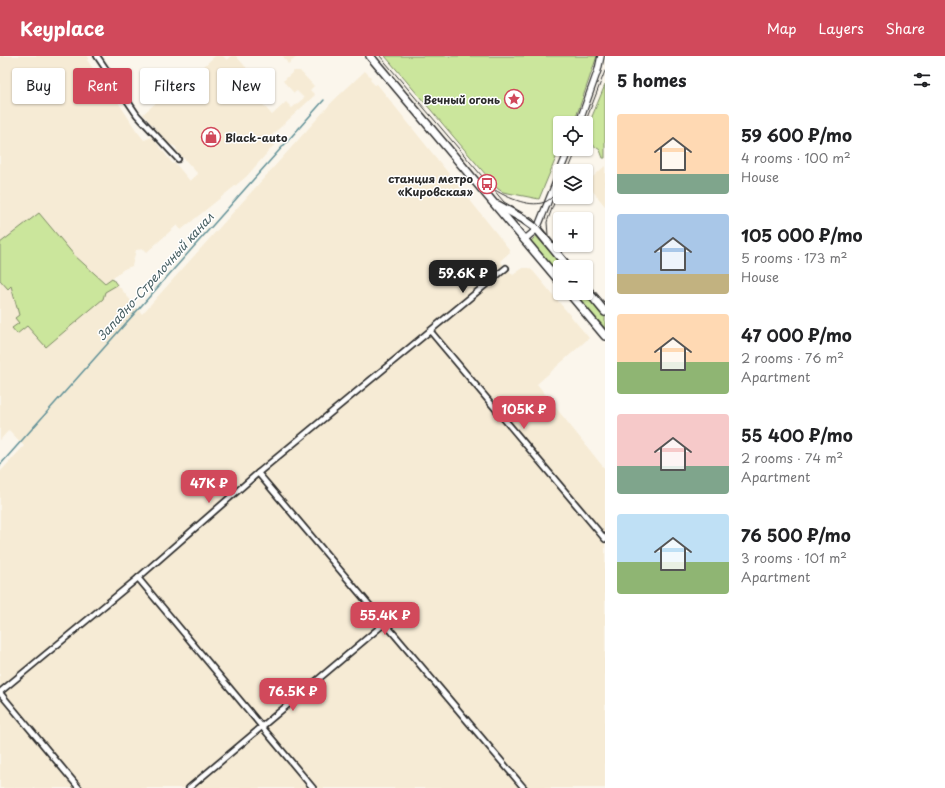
<!DOCTYPE html>
<meta charset="utf-8">
<style>
:root{--surface:#fff;--page:#f2f2f2;--text:#202124;--muted:#757577;--accent:#d1495b}
body{margin:0;font-family:"Playpen Sans",sans-serif;background:var(--page);color:var(--text);height:100vh;display:flex;flex-direction:column;font-size:15px;white-space:nowrap}
*{box-sizing:border-box;margin:0}
p{font-size:13px;color:var(--muted)}
.icon{flex:none;width:22px;height:22px;fill:none;stroke:currentColor;stroke-width:2;stroke-linecap:round;stroke-linejoin:round}
.map{position:relative;flex:1;overflow:hidden}
.sheet{display:flex;flex-direction:column;background:var(--surface);width:340px}
.sheet>*{flex:none}
.banner{position:absolute;left:12px;top:12px;width:380px;height:36px;display:flex;gap:8px}
.tools{position:absolute;left:553px;top:60px;display:grid;gap:8px}
.tools a{display:grid;place-items:center;width:40px;height:40px;border-radius:4px;background:var(--surface);box-shadow:0 1px 3px #0004;font-size:20px}
.price{position:absolute;translate:-50% -34px;padding:0 9px;border-radius:8px;background:var(--accent);color:#fff;font-size:13px;line-height:26px;filter:drop-shadow(0 1px 2px #0008)}
.price::after{content:'';position:absolute;left:50%;top:24px;width:12px;height:9px;margin-left:-6px;background:inherit;clip-path:polygon(0 0,100% 0,50% 100%)}
.price.active{background:#222;color:#fff}
ul{padding:0;list-style:none}
li{display:flex;align-items:center;gap:12px;height:100px;padding:0 12px}
li span{display:grid;place-items:center;flex:none;width:112px;height:80px;border-radius:4px;color:#555}
li>.icon{margin-inline-start:auto}
span .icon{width:48px;height:48px;fill:#fffc;stroke-width:1}
li b{font-size:17px}
h2{display:flex;justify-content:space-between;align-items:center;height:48px;padding:0 12px;font-size:17px}
.pill{padding:0 14px;border-radius:4px;background:var(--surface);box-shadow:0 1px 3px #0004;font-size:14px;line-height:36px}
.pill.active{background:var(--accent);color:#fff}
header{display:flex;align-items:center;gap:24px;box-sizing:border-box;height:56px;padding:0 20px;background:var(--accent);color:#fff}
header strong{font-size:19px}
nav{display:flex;gap:22px;margin-inline-start:auto;font-size:14px}
main{display:flex;flex:1;min-height:0}
.map>svg:first-child{display:block}
.built{fill:#f6ebd5}
.green{fill:#cbe69c;stroke:#7b8864}
.lines{fill:none;stroke-linecap:round;stroke-linejoin:round}
.stream{stroke:#609097;stroke-width:1.5}
.minor-casing{stroke:#2b2b2b;stroke-width:8}
.tertiary-casing{stroke:#2b2b2b;stroke-width:8}
.primary-casing{stroke:#2b2b2b;stroke-width:10}
.minor{stroke:#fff;stroke-width:4.5}
.tertiary{stroke:#fff;stroke-width:5.5}
.primary{stroke:#fff;stroke-width:7}
.tram{stroke:#2b2b2b;stroke-width:1}
.labels{text-anchor:middle;dominant-baseline:central;stroke-width:3;stroke-linejoin:round;paint-order:stroke}
.poi-label{font-size:11px;font-weight:bold;fill:#2b2b2b;stroke:#fff;text-anchor:end}
.water-label{font-size:12px;font-style:italic;fill:#465e61;stroke:#fff}
</style>
<header>
<strong>Keyplace</strong>
<nav><a>Map</a><a>Layers</a><a>Share</a></nav>
</header>
<main>
<div class="map">
<svg width="605" height="732" viewBox="0 0 605 732">
<rect width="100%" height="100%" fill="#fbf6ec"/>
<filter id="ink" filterUnits="userSpaceOnUse"><feTurbulence type="fractalNoise" baseFrequency=".025" numOctaves="2"/><feDisplacementMap in="SourceGraphic" scale="8" xChannelSelector="R" yChannelSelector="G"/><feConvolveMatrix kernelMatrix="1 2 1 2 8 2 1 2 1" color-interpolation-filters="sRGB"/></filter>
<g filter="url(#ink)">
<g class="built">
<path d="M 0,0 L 87,0 L 89,2 L 87,4 L 110,36 L 108,38 L 109,40 L 113,38 L 136,74 L 144,84 L 152,81 L 173,108 L 175,107 L 190,125 L 198,118 L 177,95 L 176,91 L 168,87 L 143,58 L 189,18 L 193,20 L 215,0 L 223,0 L 227,4 L 231,0 L 236,0 L 251,17 L 252,23 L 259,30 L 253,35 L 260,38 L 261,46 L 272,59 L 286,46 L 292,52 L 304,42 L 297,35 L 294,37 L 283,25 L 294,15 L 300,15 L 314,30 L 310,34 L 315,39 L 271,80 L 277,86 L 246,121 L 181,174 L 177,169 L 147,196 L 144,193 L 136,194 L 132,210 L 124,213 L 112,222 L 142,258 L 333,45 L 365,15 L 371,21 L 370,24 L 375,29 L 377,28 L 509,193 L 510,196 L 500,205 L 513,219 L 523,212 L 529,212 L 533,215 L 589,282 L 537,328 L 604,412 L 605,411 L 605,732 L 0,732 L 0,416 L 24,390 L 9,374 L 0,384 Z"/>
<path d="M 283,0 L 298,0 L 288,8 Z"/>
<path d="M 605,110 L 605,150 L 586,127 Z"/>
</g>
<g class="green">
<path d="M 385,0 L 597,0 L 574,67 L 560,67 L 560,93 L 564,93 L 562,98 L 558,97 L 539,143 L 503,136 L 498,133 Z"/>
<path d="M 605,29 L 605,102 L 603,102 L 600,94 L 590,87 L 589,81 L 586,80 L 586,75 Z"/>
<path d="M 39,157 L 74,199 L 105,227 L 112,222 L 117,229 L 105,236 L 103,243 L 46,291 L 27,270 L 17,278 L 12,272 L 19,267 L 15,262 L 19,259 L 11,230 L 8,233 L 0,224 L 0,187 Z"/>
<path d="M 536,180 L 563,211 L 560,211 L 560,220 L 530,186 Z"/>
<path d="M 574,237 L 585,237 L 605,261 L 605,272 Z"/>
</g>
<g class="lines">
<path class="stream" d="M 0,409 L 324,44"/>
<g class="minor-casing">
<g id="minor">
<path d="M 97,0 L 137,59 L 178,103"/>
<path d="M 431,276 L 605,483"/>
<path d="M 258,417 L 524,732"/>
<path d="M 138,522 L 313,732"/>
<path d="M 0,636 L 138,522 L 258,417 L 506,212"/>
<path d="M 0,637 L 79,732"/>
<path d="M 189,732 L 385,567"/>
</g>
</g>
<g class="tertiary-casing">
<g id="tertiary">
<path d="M 579,67 L 598,14 L 601,0"/>
<path d="M 560,115 L 569,93"/>
<path d="M 524,184 L 537,173 L 560,116"/>
</g>
</g>
<g class="primary-casing">
<g id="primary">
<path d="M 370,0 L 560,226"/>
<path d="M 498,149 L 523,163 L 537,173 L 568,211"/>
<path d="M 586,233 L 605,256"/>
<path d="M 569,237 L 605,280"/>
</g>
</g>
<use href="#minor" class="minor"/>
<use href="#tertiary" class="tertiary"/>
<use href="#primary" class="primary"/>
<g class="tram">
<path d="M 380,0 L 504,146 L 533,163 L 574,211"/>
<path d="M 585,67 L 605,15"/>
<path d="M 568,115 L 577,93"/>
<path d="M 495,134 C 508,142 532,153 547,145 C 553,142 556,136 560,131"/>
<path d="M 548,179 L 547,166 L 557,139"/>
<path d="M 586,225 L 605,247"/>
</g>
</g>
</g>
<defs>
<g id="sight-ring" transform="scale(1)"><circle r="9.5" fill="#fff" stroke="#d1495b" stroke-width="1.5"/><path d="M0-6L1.8-2.2L6-1.7L2.9 1.2L3.7 5.4L0 3.3L-3.7 5.4L-2.9 1.2L-6-1.7L-1.8-2.2Z" fill="#d1495b"/></g>
<g id="shop-ring" transform="scale(1)"><circle r="9.5" fill="#fff" stroke="#d1495b" stroke-width="1.5"/><path d="M-5-2.5h2.3a2.7 3.5 0 0 1 5.4 0H5L5.5 6h-11ZM-1.5-2.5h3a1.5 2.3 0 0 0-3 0Z" fill="#d1495b"/></g>
<g id="bus-ring" transform="scale(1)"><circle r="9.5" fill="#fff" stroke="#d1495b" stroke-width="1.5"/><path d="M-5-6H5V4H4V6H2V4H-2V6H-4V4H-5ZM-3.5-4V0h7V-4ZM-3.5 1.2v1.5H-2V1.2ZM2 1.2v1.5H3.5V1.2Z" fill="#d1495b"/></g>
</defs>
<g fill-rule="evenodd">
<use href="#sight-ring" x="514" y="43"/>
<use href="#shop-ring" x="211" y="81"/>
<use href="#bus-ring" x="487" y="128"/>
</g>
<g class="labels">
<g class="poi-label">
<text x="500" y="43">Вечный огонь</text>
<text x="225" y="81" text-anchor="start">Black-auto</text>
<text x="473" y="122">станция метро<tspan x="473" dy="13">«Кировская»</tspan></text>
</g>
<g class="water-label">
<text transform="translate(155 220) rotate(-48)">Западно-Стрелочный канал</text>
</g>
</g>
</svg>
<div class="tools">
<a><svg class="icon" aria-label="locate" viewBox="0 0 24 24"><circle cx="12" cy="12" r="6"/><path d="M12 2v4M12 18v4M2 12h4M18 12h4"/></svg></a>
<a><svg class="icon" aria-label="layers" viewBox="0 0 24 24"><path d="M12 4l9 5-9 5-9-5zM3 14l9 5 9-5"/></svg></a>
<a>+</a>
<a>−</a>
</div>
<b class="price active" style="left:463px;top:238px">59.6K ₽</b>
<b class="price" style="left:524px;top:374px">105K ₽</b>
<b class="price" style="left:209px;top:448px">47K ₽</b>
<b class="price" style="left:385px;top:580px">55.4K ₽</b>
<b class="price" style="left:293px;top:656px">76.5K ₽</b>
<div class="banner">
<a class="pill">Buy</a>
<a class="pill active">Rent</a>
<a class="pill">Filters</a>
<a class="pill">New</a>
</div>
</div>
<section class="sheet">
<h2>5 homes<svg class="icon" aria-label="filters" viewBox="0 0 24 24"><path d="M4 7h16M4 17h16"/><circle cx="9" cy="7" r="2"/><circle cx="15" cy="17" r="2"/></svg></h2>
<ul>
<li><span style="background:linear-gradient(#ffd9b3 75%,#7fa58c 0)"><svg class="icon" aria-label="home" viewBox="0 0 24 24"><path d="M3 11l9-7 9 7M6 9v11h12V9"/></svg></span><div><b>59 600 ₽/mo</b><p>4 rooms · 100 m²</p><p>House</p></div></li>
<li><span style="background:linear-gradient(#a9c7e8 75%,#c2b280 0)"><svg class="icon" aria-label="home" viewBox="0 0 24 24"><path d="M3 11l9-7 9 7M6 9v11h12V9"/></svg></span><div><b>105 000 ₽/mo</b><p>5 rooms · 173 m²</p><p>House</p></div></li>
<li><span style="background:linear-gradient(#ffd9b3 60%,#8fb573 0)"><svg class="icon" aria-label="home" viewBox="0 0 24 24"><path d="M3 11l9-7 9 7M6 9v11h12V9"/></svg></span><div><b>47 000 ₽/mo</b><p>2 rooms · 76 m²</p><p>Apartment</p></div></li>
<li><span style="background:linear-gradient(#f6c9c9 65%,#7fa58c 0)"><svg class="icon" aria-label="home" viewBox="0 0 24 24"><path d="M3 11l9-7 9 7M6 9v11h12V9"/></svg></span><div><b>55 400 ₽/mo</b><p>2 rooms · 74 m²</p><p>Apartment</p></div></li>
<li><span style="background:linear-gradient(#bfe0f5 60%,#8fb573 0)"><svg class="icon" aria-label="home" viewBox="0 0 24 24"><path d="M3 11l9-7 9 7M6 9v11h12V9"/></svg></span><div><b>76 500 ₽/mo</b><p>3 rooms · 101 m²</p><p>Apartment</p></div></li>
</ul>
</section>
</main>
